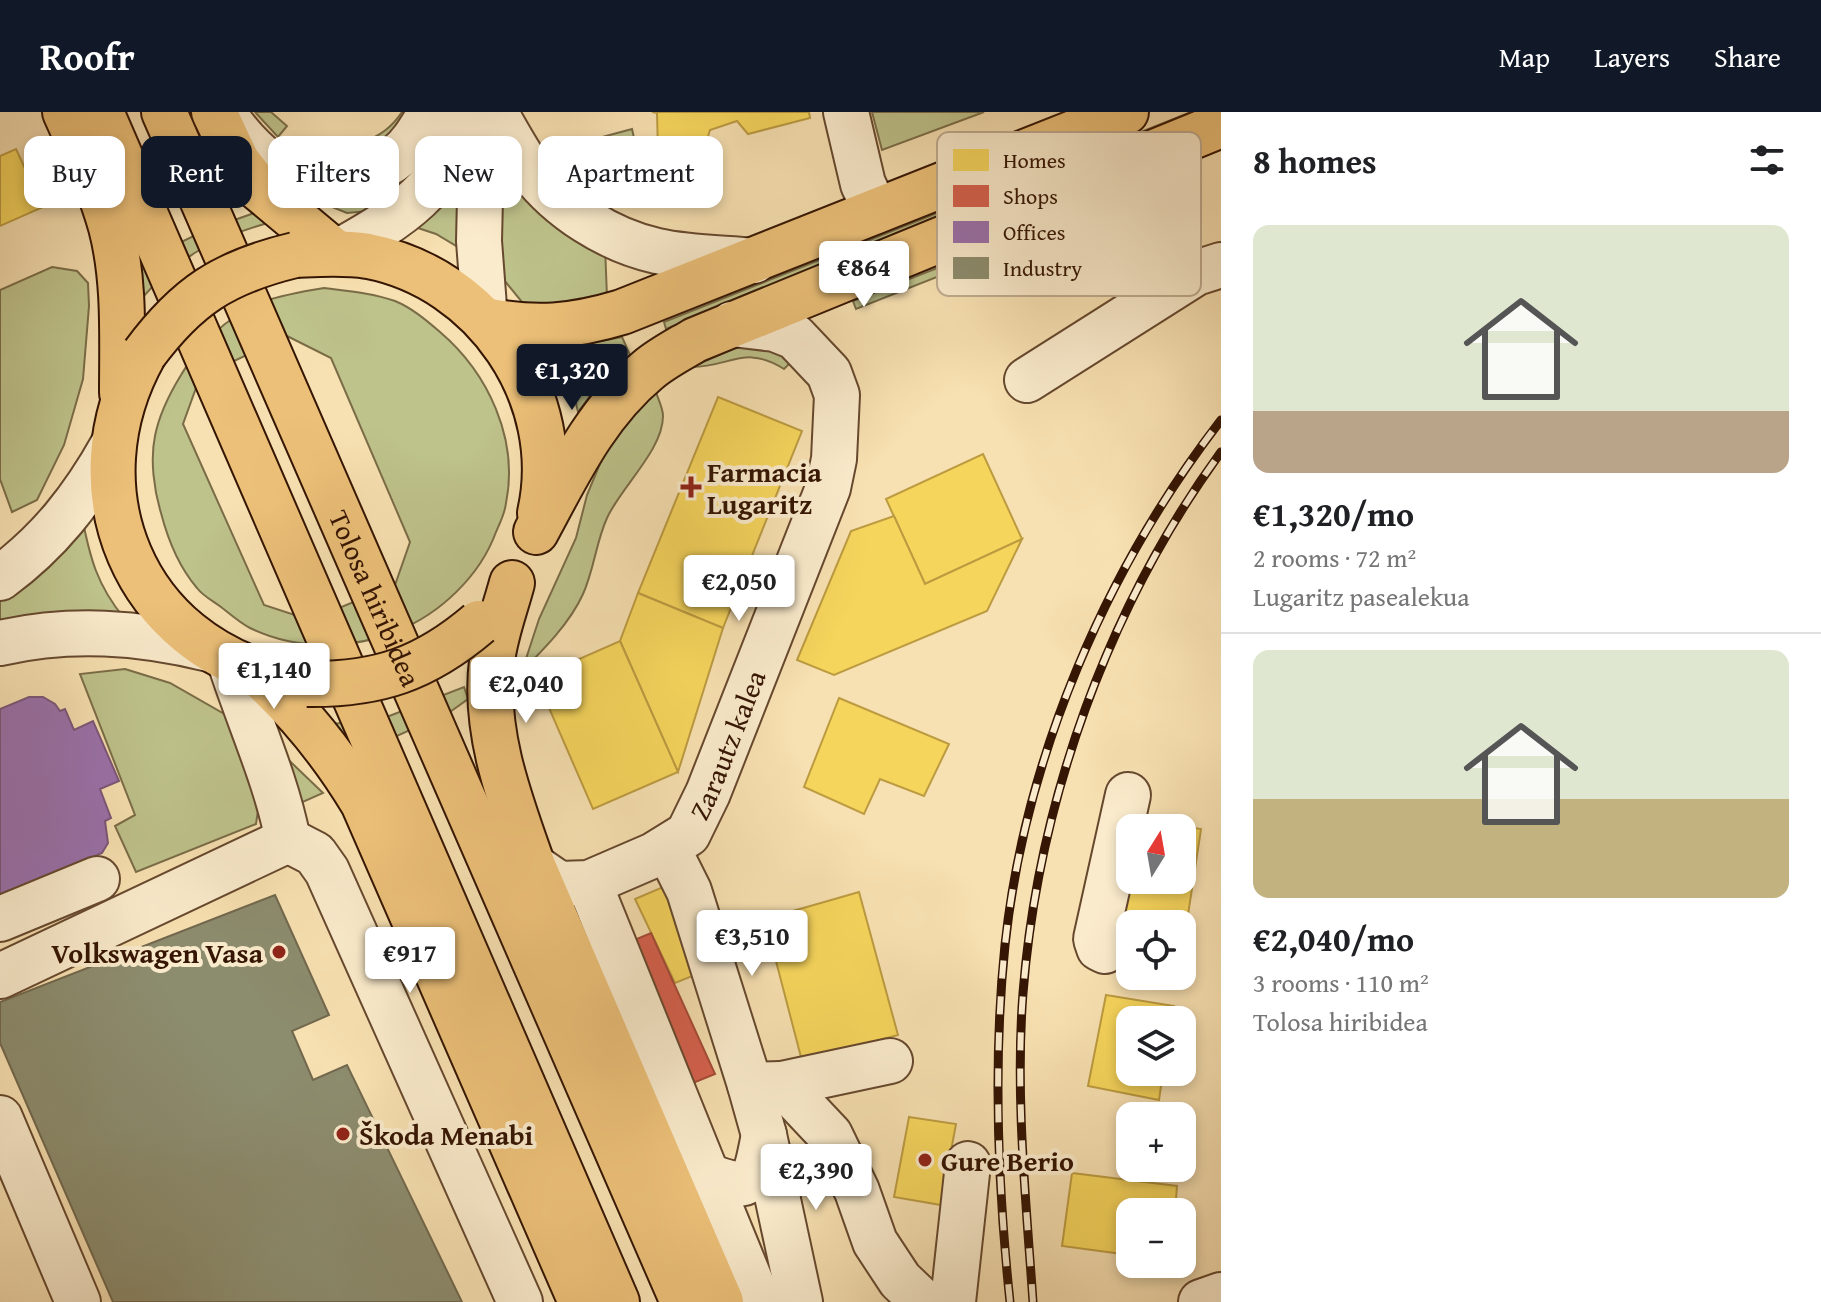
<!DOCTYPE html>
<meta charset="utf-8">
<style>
:root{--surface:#fff;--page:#f6f6f6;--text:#202124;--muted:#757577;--line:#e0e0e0;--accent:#111827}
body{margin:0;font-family:"Gentium Book Plus",serif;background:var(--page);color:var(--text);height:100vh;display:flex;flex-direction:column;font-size:30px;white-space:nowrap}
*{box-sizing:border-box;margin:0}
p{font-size:26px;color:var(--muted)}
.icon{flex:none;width:44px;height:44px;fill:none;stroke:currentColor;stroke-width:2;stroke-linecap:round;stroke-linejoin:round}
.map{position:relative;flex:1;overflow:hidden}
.drawer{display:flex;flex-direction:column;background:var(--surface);width:600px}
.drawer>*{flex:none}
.guide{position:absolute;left:24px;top:24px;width:760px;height:72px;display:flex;gap:16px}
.needle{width:52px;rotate:11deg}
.tools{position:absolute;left:1116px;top:702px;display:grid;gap:16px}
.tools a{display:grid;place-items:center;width:80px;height:80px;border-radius:16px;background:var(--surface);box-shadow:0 4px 12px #0003;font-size:40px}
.price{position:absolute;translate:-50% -68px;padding:0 18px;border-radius:8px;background:#fff;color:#222;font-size:26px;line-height:52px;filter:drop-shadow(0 2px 4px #0008)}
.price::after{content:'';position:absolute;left:50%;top:48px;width:24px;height:18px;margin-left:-12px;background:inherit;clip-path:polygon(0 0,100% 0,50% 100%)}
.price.selected{background:var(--accent);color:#fff}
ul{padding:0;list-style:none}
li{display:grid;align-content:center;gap:16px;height:424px;padding:0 32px}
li+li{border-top:2px solid var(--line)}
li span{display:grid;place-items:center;height:248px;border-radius:16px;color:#555}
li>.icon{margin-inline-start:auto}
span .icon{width:144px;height:144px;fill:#fffc;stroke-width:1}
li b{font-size:34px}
h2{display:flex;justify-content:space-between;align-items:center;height:96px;padding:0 32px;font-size:34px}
.tag{padding:0 28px;border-radius:16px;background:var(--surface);box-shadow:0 4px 12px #0003;font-size:28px;line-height:72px}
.tag.selected{background:var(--accent);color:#fff}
header{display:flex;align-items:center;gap:48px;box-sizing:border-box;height:112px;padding:0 40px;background:var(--accent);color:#fff}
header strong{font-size:38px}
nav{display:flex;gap:44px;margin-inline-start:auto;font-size:28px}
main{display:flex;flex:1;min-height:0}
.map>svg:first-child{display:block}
.green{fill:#bec28b;stroke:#7a6c47;stroke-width:2;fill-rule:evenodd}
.homes{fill:#f6d55c;stroke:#bc9b41;stroke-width:2}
.shops{fill:#d6604d;stroke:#a64a37;stroke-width:2}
.offices{fill:#9970ab;stroke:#7b5579;stroke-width:2}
.industry{fill:#8c8c6e;stroke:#72684e;stroke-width:2}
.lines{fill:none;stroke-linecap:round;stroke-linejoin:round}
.minor-casing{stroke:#66482e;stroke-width:48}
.major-casing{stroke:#351503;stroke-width:48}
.minor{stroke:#faebcc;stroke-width:44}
.major{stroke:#ecc078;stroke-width:44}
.rail-casing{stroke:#351503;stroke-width:9}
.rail{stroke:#faebcc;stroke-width:6;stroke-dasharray:18;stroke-linecap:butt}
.major-bridge-casing{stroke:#351503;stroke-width:48;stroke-linecap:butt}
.major-bridge{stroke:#ecc078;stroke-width:44}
.poi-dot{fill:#8f2418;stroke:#faebcc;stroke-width:3}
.labels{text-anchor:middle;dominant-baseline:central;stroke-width:8;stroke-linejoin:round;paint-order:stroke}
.poi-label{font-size:28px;font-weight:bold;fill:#351503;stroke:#faebcc;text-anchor:start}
.street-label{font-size:28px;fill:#351503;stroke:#faebcc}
.key{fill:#faebcc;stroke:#bfab90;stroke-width:2}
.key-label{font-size:22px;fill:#351503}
</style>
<header>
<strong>Roofr</strong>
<nav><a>Map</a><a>Layers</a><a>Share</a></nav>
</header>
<main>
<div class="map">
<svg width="1221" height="1190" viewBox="0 0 1221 1190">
<rect width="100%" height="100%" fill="#f7e0b1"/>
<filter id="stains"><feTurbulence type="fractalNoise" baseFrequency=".0025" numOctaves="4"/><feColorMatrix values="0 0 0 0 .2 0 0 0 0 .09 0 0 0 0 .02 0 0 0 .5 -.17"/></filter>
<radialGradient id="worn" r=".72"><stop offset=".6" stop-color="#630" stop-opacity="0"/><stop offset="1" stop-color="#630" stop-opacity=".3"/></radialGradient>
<g class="green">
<path d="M 255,0 L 271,0 L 287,14 L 278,25 Z"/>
<path d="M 402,0 L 418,0 L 375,40 L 313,43 L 317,31 C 353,33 380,33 402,0 Z"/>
<path d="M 872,0 L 984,0 L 882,38 Z"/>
<path d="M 1191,0 L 1208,0 L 666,217 L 664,210 Z"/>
<path d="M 632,17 L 636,35 L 647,57 L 636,77 L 602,58 L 576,32 Z"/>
<path d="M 505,42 L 605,134 L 607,185 L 550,194 L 522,190 L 504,168 L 494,130 Z"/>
<path d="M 420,59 L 369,99 L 347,101 L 280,74 Z"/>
<path d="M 449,80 L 458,83 L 458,109 L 463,138 L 436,122 L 409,113 Z"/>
<path d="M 257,100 L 268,111 C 214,126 178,145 140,188 L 134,153 L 206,118 Z"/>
<path d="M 1050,112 L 1053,119 L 856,197 L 853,189 Z"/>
<path d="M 52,155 L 77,159 L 88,171 L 89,194 L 83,267 L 64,333 L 37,388 L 12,400 L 0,367 L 0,178 Z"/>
<path d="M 324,176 C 348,179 372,181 395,189 C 412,196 426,208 440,220 C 488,261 519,327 506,391 C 505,401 500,411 496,420 C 480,464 440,502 397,519 C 351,538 295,538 250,516 C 240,511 230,502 221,495 C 213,489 203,484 197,476 C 179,455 168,428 161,401 C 154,378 150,348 155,324 C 159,303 170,281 181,263 C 198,233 227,205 260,191 C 280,183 302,180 324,176 ZM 287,224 L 331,246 L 410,430 L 395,473 L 310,508 L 264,493 L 183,312 L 200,265 Z"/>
<path d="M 622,225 L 630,243 L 601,269 L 578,300 L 571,270 L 554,238 Z"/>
<path d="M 766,231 L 795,246 L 784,257 C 745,232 730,255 692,255 L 734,236 Z"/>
<path d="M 656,280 C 658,287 663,296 663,304 C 663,338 621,375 607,406 C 596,430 594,458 583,482 C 570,511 544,537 522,559 L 539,507 L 576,426 L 587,383 L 604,342 L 627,308 Z"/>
<path d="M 82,405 C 90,446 97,473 124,506 C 80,502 43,497 0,510 L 0,489 L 21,477 Z"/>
<path d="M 125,557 L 170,571 L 226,603 L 260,685 L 256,712 L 136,760 L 115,714 L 135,703 L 80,562 Z"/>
<path d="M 464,575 L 468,587 L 450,600 L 366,638 L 350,635 L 329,612 L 379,608 Z"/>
<path d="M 272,632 L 323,681 L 296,693 Z"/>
</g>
<g class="homes">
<path d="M 652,0 L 809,0 L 810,6 L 748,22 L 737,9 L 710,18 L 702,44 L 658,40 L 657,1 Z"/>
<path d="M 16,37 L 43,95 L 0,114 L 0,44 Z"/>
<path d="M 718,285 L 802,319 L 723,516 L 638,481 Z"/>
<path d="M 983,342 L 1022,427 L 925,472 L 886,387 Z"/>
<path d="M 894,404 L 925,472 L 1022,427 L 987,499 L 834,563 L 797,548 L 851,419 Z"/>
<path d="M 638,481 L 723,516 L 678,660 L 620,529 Z"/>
<path d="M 620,529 L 678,660 L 593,697 L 536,566 Z"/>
<path d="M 839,586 L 949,632 L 924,684 L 880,667 L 864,702 L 804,675 Z"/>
<path d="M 1131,706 L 1201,717 L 1183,836 L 1182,812 L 1130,812 L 1130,826 L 1114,823 L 1130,768 L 1182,768 L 1182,716 L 1130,716 Z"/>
<path d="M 670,772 L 695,863 L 675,871 L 635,787 Z"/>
<path d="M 859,780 L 898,923 L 802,949 L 765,807 Z"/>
<path d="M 1106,883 L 1174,894 L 1171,908 L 1130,908 L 1130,960 L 1163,960 L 1159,988 L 1088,974 Z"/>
<path d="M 909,1005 L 956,1012 L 941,1093 L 894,1085 Z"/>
<path d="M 1072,1061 L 1177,1074 L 1175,1100 L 1130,1100 L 1130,1143 L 1062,1134 Z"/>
</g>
<path class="shops" d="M 651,821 L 715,962 L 666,982 L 601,842 Z"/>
<path class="offices" d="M 29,585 L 43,585 L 55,592 L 60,599 L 65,597 L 74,618 L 93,609 L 119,669 L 100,677 L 111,706 L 105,709 L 108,731 L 102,741 L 0,784 L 0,597 Z"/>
<path class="industry" d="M 275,783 L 329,903 L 292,919 L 313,968 L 347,953 L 462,1190 L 113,1190 L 0,931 L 0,890 Z"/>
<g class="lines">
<g class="minor-casing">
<g id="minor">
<path d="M 223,0 C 234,17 255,43 274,53 C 294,64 350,67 371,59 C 380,56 391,50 398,44 C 413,32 421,16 431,0"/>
<path d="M 495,0 C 506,19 517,40 530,58 C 560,97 608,128 657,139 C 688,146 722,146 754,149"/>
<path d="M 846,0 L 863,72 L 876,99"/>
<path d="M 336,141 C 395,108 454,74 463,0"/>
<path d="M 485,208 L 479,129 L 480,86 L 493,0"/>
<path d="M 1027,268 L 1196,161 L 1221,153"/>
<path d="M 0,466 C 49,430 83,387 113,333"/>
<path d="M 0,531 C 71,515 139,520 209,537"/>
<path d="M 288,728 L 315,742 L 327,759 L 520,1190"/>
<path d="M 668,737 L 689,779 L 750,973 L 764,1023 L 800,1190"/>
<path id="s1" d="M 533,754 L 559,772 L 589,771 L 654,743 L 688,722 L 708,681 L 828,376 L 834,347 L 837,283 L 829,261 L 795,225 L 775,217 L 732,212"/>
<path d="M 589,771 L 707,1063 C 756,1084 755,1066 764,1023"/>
<path d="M 0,807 L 97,767"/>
<path d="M 1105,839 L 1099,836 L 1096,827 L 1128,683"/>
<path d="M 0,864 L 288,728 C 276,667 249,609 230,550"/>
<path d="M 782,972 L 890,949"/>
<path d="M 750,973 L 782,972 L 830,1023 L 857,1079 L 875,1130 L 900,1168 L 923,1190"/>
<path d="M 0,1006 L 78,1190"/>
<path d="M 707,1063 L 759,1190"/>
<path d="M 953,1190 L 968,1052"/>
<path d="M 1201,1190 L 1221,1183"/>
</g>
</g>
<g class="major-casing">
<g id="major">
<path d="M 65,0 C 82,38 100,75 111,115 C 125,168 122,226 122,281"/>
<path d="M 101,0 L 617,1190"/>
<path id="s2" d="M 164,0 L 683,1190"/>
<path d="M 214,0 L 237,49 L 257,75 L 336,141"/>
<path d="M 295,143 C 319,142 344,140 368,144 C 484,166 566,285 540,401"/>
<path d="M 485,208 C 536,218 572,215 622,200 L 1126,0"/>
<path d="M 144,242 C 69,377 133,533 286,567"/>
<path d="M 536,420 C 568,361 596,301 648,258 C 662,246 680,237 695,228 L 1221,13"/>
<path d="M 512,471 C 505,497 495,523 492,549 C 483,619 510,689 533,754 L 721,1190"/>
<path d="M 257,561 C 300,600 333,641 363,691 L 581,1190"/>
</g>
</g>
<use href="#minor" class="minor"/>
<use href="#major" class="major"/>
<g class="rail-casing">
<g id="rail">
<path d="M 1010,1190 C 998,1076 993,948 1005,833 C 1025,645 1106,457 1221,308"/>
<path d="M 1033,1190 C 1026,1088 1015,983 1023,881 C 1038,690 1108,495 1221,340"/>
</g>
</g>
<use href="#rail" class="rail"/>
<g class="major-bridge-casing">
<g id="major-bridge">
<path d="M 144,242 C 187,184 224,160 295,143"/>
<path d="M 307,572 C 378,573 425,557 479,511"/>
</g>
</g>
<use href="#major-bridge" class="major-bridge"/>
</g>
<g class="poi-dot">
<path d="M687 363h8v8h8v8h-8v8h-8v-8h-8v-8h8z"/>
<circle cx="279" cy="840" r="8"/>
<circle cx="343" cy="1022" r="8"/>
<circle cx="925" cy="1048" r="8"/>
</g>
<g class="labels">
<g class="poi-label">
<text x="707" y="359">Farmacia<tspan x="707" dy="32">Lugaritz</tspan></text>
<text x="263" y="840" text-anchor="end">Volkswagen Vasa</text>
<text x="359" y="1022">Škoda Menabi</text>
<text x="941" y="1048">Gure Berio</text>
</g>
<g class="street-label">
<text stroke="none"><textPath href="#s2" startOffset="530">Tolosa hiribidea</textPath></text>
<text stroke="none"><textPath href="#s1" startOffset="270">Zarautz kalea</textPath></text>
</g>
</g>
<rect x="937" y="20" width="264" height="164" rx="12" class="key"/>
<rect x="953" y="37" width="36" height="22" fill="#f6d55c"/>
<rect x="953" y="73" width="36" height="22" fill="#d6604d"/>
<rect x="953" y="109" width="36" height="22" fill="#9970ab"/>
<rect x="953" y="145" width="36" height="22" fill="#8c8c6e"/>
<g class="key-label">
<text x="1003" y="56">Homes</text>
<text x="1003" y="92">Shops</text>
<text x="1003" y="128">Offices</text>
<text x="1003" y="164">Industry</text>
</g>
<rect width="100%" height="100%" filter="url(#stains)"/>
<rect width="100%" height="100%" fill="url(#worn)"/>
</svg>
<div class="tools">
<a><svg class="needle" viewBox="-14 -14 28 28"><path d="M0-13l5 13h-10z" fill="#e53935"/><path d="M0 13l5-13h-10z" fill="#757577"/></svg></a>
<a><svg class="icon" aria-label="locate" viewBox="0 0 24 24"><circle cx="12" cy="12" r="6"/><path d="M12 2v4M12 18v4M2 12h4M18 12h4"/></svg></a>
<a><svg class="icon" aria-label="layers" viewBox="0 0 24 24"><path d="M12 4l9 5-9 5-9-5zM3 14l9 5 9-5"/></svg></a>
<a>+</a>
<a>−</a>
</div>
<b class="price" style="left:864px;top:197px">€864</b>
<b class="price selected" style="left:572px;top:300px">€1,320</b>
<b class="price" style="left:739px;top:511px">€2,050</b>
<b class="price" style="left:274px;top:599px">€1,140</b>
<b class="price" style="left:526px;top:613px">€2,040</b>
<b class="price" style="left:752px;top:866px">€3,510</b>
<b class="price" style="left:410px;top:883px">€917</b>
<b class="price" style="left:816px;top:1100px">€2,390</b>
<div class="guide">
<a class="tag">Buy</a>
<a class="tag selected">Rent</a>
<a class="tag">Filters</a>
<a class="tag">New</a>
<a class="tag">Apartment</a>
</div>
</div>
<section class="drawer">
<h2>8 homes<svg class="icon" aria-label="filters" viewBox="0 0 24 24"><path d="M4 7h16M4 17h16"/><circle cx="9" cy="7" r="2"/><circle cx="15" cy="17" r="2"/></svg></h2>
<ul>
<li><span style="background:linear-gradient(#dfe7d0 75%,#b9a48a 0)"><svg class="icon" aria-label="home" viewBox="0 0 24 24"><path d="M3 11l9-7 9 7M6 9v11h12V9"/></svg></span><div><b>€1,320/mo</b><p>2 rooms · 72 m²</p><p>Lugaritz pasealekua</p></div></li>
<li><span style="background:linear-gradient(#dfe7d0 60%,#c2b280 0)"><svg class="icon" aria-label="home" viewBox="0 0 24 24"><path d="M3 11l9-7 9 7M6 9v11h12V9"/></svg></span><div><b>€2,040/mo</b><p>3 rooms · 110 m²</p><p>Tolosa hiribidea</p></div></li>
</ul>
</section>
</main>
